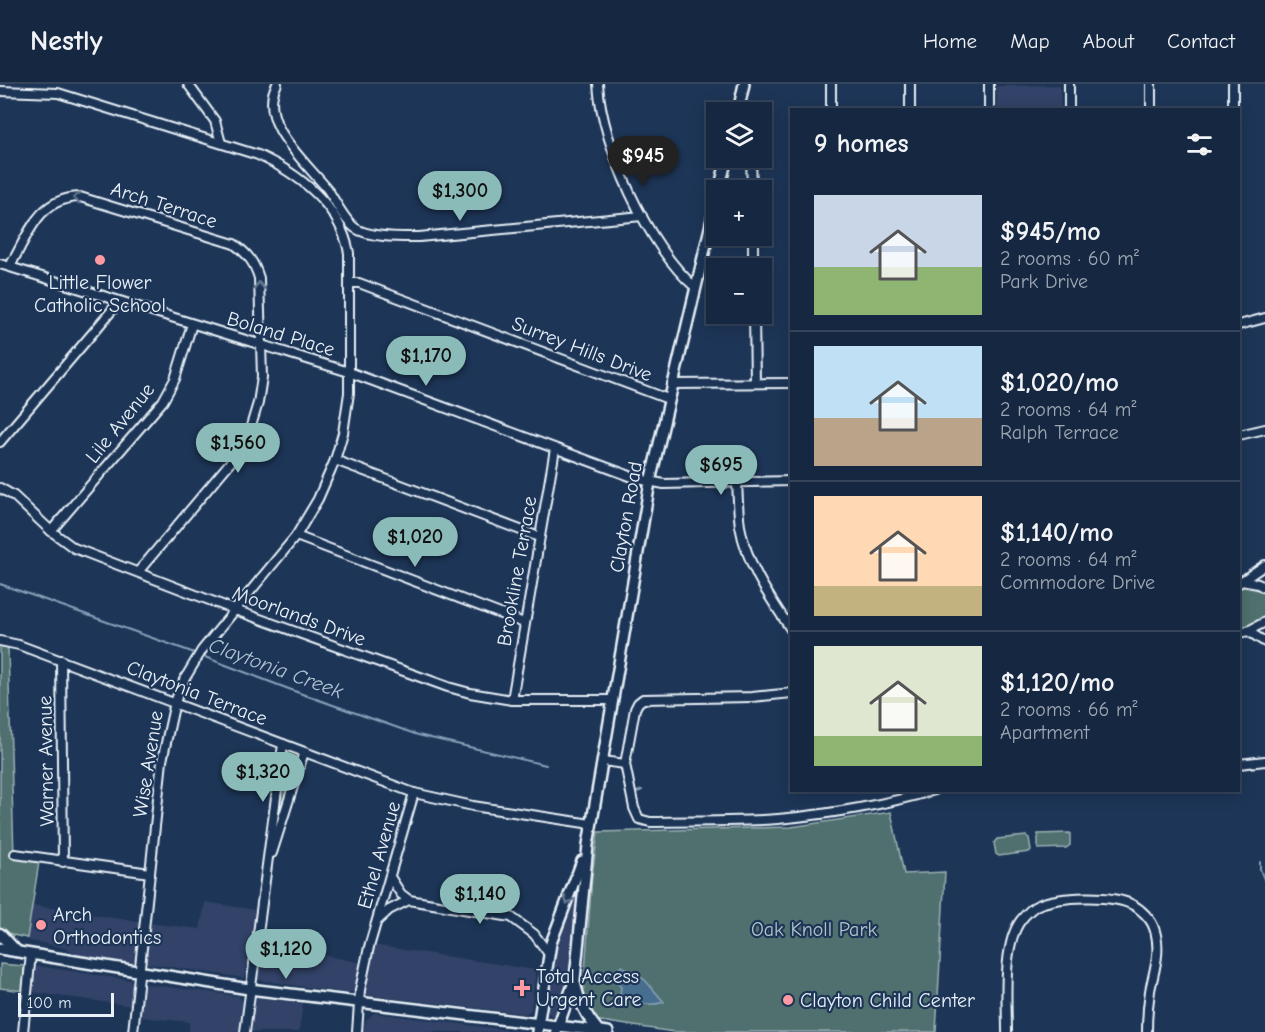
<!DOCTYPE html>
<meta charset="utf-8">
<style>
:root{--surface:#162841;--page:#1f3048;--text:#f1f3f6;--muted:#9ea6b1;--line:#35445a;--accent:#8bbbb9}
body{margin:0;font-family:"Comic Neue",sans-serif;background:var(--page);color:var(--text);height:100vh;display:flex;flex-direction:column;font-size:22px;white-space:nowrap}
*{box-sizing:border-box;margin:0}
p{font-size:20px;color:var(--muted)}
.icon{flex:none;width:33px;height:33px;fill:none;stroke:currentColor;stroke-width:2;stroke-linecap:round;stroke-linejoin:round}
.map{position:relative;flex:1;overflow:hidden}
.side{position:absolute;left:790px;top:24px;width:450px;height:684px;display:flex;flex-direction:column;background:var(--surface);border-radius:0px;box-shadow:0 3px 15px #0003,0 0 0 2px var(--line)}
.side>*{flex:none}
.tools{position:absolute;left:706px;top:18px;display:grid;gap:12px}
.tools a{display:grid;place-items:center;width:66px;height:66px;border-radius:0px;background:var(--surface);box-shadow:0 3px 15px #0003,0 0 0 2px var(--line);font-size:30px}
.scale{position:absolute;left:18px;bottom:15px;width:96px;box-sizing:border-box;padding-left:6px;border:3px solid #e8f1f8;border-top:0;font-size:16px;line-height:21px;white-space:nowrap;color:#e8f1f8;-webkit-text-stroke:4px #1d3557;paint-order:stroke}
.price{position:absolute;translate:-50% -51px;padding:0 14px;border-radius:21px;background:var(--accent);color:#111;font-size:20px;line-height:39px;filter:drop-shadow(0 2px 3px #0008)}
.price::after{content:'';position:absolute;left:50%;top:36px;width:18px;height:14px;margin-left:-9px;background:inherit;clip-path:polygon(0 0,100% 0,50% 100%)}
.price.on{background:#222;color:#fff}
ul{padding:0;list-style:none}
li{display:flex;align-items:center;gap:18px;height:150px;padding:0 24px}
li+li{border-top:2px solid var(--line)}
li span{display:grid;place-items:center;flex:none;width:168px;height:120px;border-radius:0px;color:#555}
li>.icon{margin-inline-start:auto}
span .icon{width:72px;height:72px;fill:#fffc;stroke-width:1}
li b{font-size:26px}
h2{display:flex;justify-content:space-between;align-items:center;height:72px;padding:0 24px;font-size:26px}
header{display:flex;align-items:center;gap:36px;box-sizing:border-box;height:84px;padding:0 30px;background:var(--surface);border-bottom:2px solid var(--line)}
header strong{font-size:28px}
nav{display:flex;gap:33px;margin-inline-start:auto;font-size:21px}
.map>svg:first-child{display:block}
.built{fill:#304367}
.green{fill:#506f6e;stroke:#9cb0b3;stroke-width:1.5}
.water{fill:#476e8f;stroke:#87a2b9;stroke-width:1.5}
.lines{fill:none;stroke-linecap:round;stroke-linejoin:round}
.stream{stroke:#87a2b9;stroke-width:2}
.minor-casing{stroke:#e8f1f8;stroke-width:12}
.major-casing{stroke:#e8f1f8;stroke-width:14}
.highway-casing{stroke:#e8f1f8;stroke-width:15}
.minor{stroke:#1d3557;stroke-width:8}
.major{stroke:#1d3557;stroke-width:9}
.highway{stroke:#1d3557;stroke-width:10}
.oneway{stroke:#64778f}
.poi-dot{fill:#ff9aa2;stroke:#1d3557;stroke-width:2}
.labels{text-anchor:middle;dominant-baseline:central;stroke-width:4.5;stroke-linejoin:round;paint-order:stroke}
.street-label{font-size:20px;fill:#e8f1f8;stroke:#1d3557}
.poi-label{font-size:20px;fill:#e8f1f8;stroke:#1d3557;text-anchor:start}
.park-label{font-size:20px;fill:#b3c4c8;stroke:#1d3557}
.water-label{font-size:21px;font-style:italic;fill:#b0c3d3;stroke:#1d3557}
</style>
<header>
<strong>Nestly</strong>
<nav><a>Home</a><a>Map</a><a>About</a><a>Contact</a></nav>
</header>
<div class="map">
<svg width="1265" height="948" viewBox="0 0 1265 948">
<rect width="100%" height="100%" fill="#1d3557"/>
<filter id="ink" filterUnits="userSpaceOnUse"><feTurbulence type="fractalNoise" baseFrequency=".0167" numOctaves="2"/><feDisplacementMap in="SourceGraphic" scale="12" xChannelSelector="R" yChannelSelector="G"/><feConvolveMatrix kernelMatrix="1 2 1 2 8 2 1 2 1" color-interpolation-filters="sRGB"/></filter>
<g filter="url(#ink)">
<g class="built">
<path d="M 1060,1 L 1061,25 L 997,25 L 996,2 Z"/>
<path d="M 205,818 L 256,826 L 244,894 L 145,879 L 149,839 L 200,845 Z"/>
<path d="M 573,820 L 578,823 L 569,902 L 558,930 L 552,932 L 548,929 L 548,925 L 552,876 L 555,863 Z"/>
<path d="M 32,821 L 140,838 L 136,876 L 131,879 L 74,870 L 65,864 L 27,856 Z"/>
<path d="M 259,860 L 314,869 L 362,879 L 356,906 L 354,908 L 346,909 L 258,896 L 255,894 Z"/>
<path d="M 373,861 L 536,886 L 531,926 L 526,930 L 366,911 L 364,906 Z"/>
<path d="M 38,882 L 130,896 L 134,899 L 134,903 L 133,922 L 30,908 L 34,886 Z"/>
<path d="M 146,900 L 239,912 L 243,918 L 240,948 L 189,948 L 189,938 L 139,933 L 142,905 Z"/>
<path d="M 256,914 L 303,919 L 299,948 L 249,948 L 252,919 Z"/>
<path d="M 374,929 L 414,934 L 523,948 L 363,948 L 366,936 Z"/>
</g>
<g class="green">
<path d="M 1244,502 L 1254,503 L 1265,509 L 1265,535 L 1258,540 L 1239,545 L 1239,505 Z"/>
<path d="M 0,562 L 8,564 L 14,773 L 39,778 L 27,854 L 13,851 L 0,844 Z"/>
<path d="M 287,667 L 297,669 L 298,676 L 278,741 L 276,740 Z"/>
<path d="M 891,728 L 904,790 L 945,788 L 936,948 L 674,948 L 594,936 L 583,914 L 592,792 L 598,748 L 791,743 Z"/>
<path d="M 1070,749 L 1070,761 L 1066,764 L 1038,765 L 1038,750 Z"/>
<path d="M 1026,752 L 1029,754 L 1031,766 L 1029,768 L 999,772 L 996,770 L 994,759 L 997,755 Z"/>
<path d="M 0,880 L 24,882 L 23,907 L 0,904 Z"/>
</g>
<path class="water" d="M 622,882 L 645,896 L 664,918 C 650,923 633,918 620,911 L 621,903 L 614,895 L 617,886 Z"/>
<g class="lines">
<g class="stream">
<path d="M 0,500 L 189,567 L 302,610 L 418,651 L 546,681"/>
<path d="M 635,709 L 642,706"/>
<path d="M 1260,778 L 1260,785 L 1265,798"/>
</g>
<g class="minor-casing">
<g id="minor">
<path d="M 188,0 L 215,37 L 221,59"/>
<path d="M 277,0 C 256,38 307,79 328,106 C 336,118 344,136 355,144 C 369,154 403,153 419,153 L 642,132"/>
<path d="M 598,0 C 602,62 648,163 695,203"/>
<path d="M 831,0 L 831,26"/>
<path d="M 910,0 L 910,26"/>
<path d="M 989,0 L 989,26"/>
<path d="M 1069,0 L 1069,26"/>
<path d="M 1151,0 L 1151,26"/>
<path d="M 1233,0 L 1233,26"/>
<path d="M 0,7 L 58,9 L 258,71 C 299,90 340,121 349,169 L 349,309 L 343,349 L 335,376 L 318,415 L 296,452 L 202,566 L 184,596 L 175,618 L 162,677 L 133,948"/>
<path d="M 751,74 L 752,106"/>
<path d="M 753,152 L 753,184"/>
<path d="M 0,180 L 349,288 L 638,395 L 664,400 L 792,397"/>
<path d="M 10,182 C 29,150 38,114 80,113 L 234,160 C 248,170 254,178 259,194 L 262,293 L 258,319 L 251,342 L 239,368 L 138,488"/>
<path d="M 349,199 L 359,199 L 668,315"/>
<path d="M 754,230 L 755,299"/>
<path d="M 1239,241 L 1265,234"/>
<path d="M 672,300 L 792,299"/>
<path d="M 1239,351 L 1265,345"/>
<path d="M 0,358 L 119,218"/>
<path d="M 335,376 L 539,453"/>
<path d="M 737,399 C 738,413 738,428 740,442 C 747,482 770,514 792,547"/>
<path d="M 0,404 L 14,412 L 51,447 L 74,464 L 235,526 L 448,603 L 470,609 L 512,616 L 613,616"/>
<path d="M 51,447 L 163,317 L 175,295 L 192,240"/>
<path d="M 296,452 L 524,539"/>
<path d="M 1242,497 L 1258,500 L 1265,504"/>
<path d="M 1239,499 L 1265,481"/>
<path d="M 1248,547 L 1265,558"/>
<path d="M 1239,549 L 1248,547 L 1265,538"/>
<path d="M 0,557 L 19,561 L 414,709 L 473,722 L 591,740"/>
<path d="M 61,576 L 63,778"/>
<path d="M 512,616 L 555,365"/>
<path d="M 603,677 L 625,680 L 635,625 L 638,619 L 643,615 L 752,613 L 792,609"/>
<path d="M 625,680 L 634,724 L 639,735 L 650,738 C 692,737 736,738 778,735 C 832,730 884,721 935,706"/>
<path d="M 1239,680 L 1265,677"/>
<path d="M 272,769 L 304,668"/>
<path d="M 15,770 L 150,789"/>
<path d="M 390,793 L 401,810 L 409,816 L 511,833 L 534,850 L 549,870"/>
<path d="M 378,836 L 389,826 L 409,816"/>
<path d="M 23,948 L 31,870"/>
<path d="M 245,948 L 283,660"/>
<path d="M 357,948 L 360,906 L 369,863 L 414,709"/>
<path d="M 1007,948 C 1007,917 1002,861 1021,836 C 1025,831 1033,823 1038,821 C 1060,812 1112,810 1133,821 C 1141,825 1151,835 1154,844 C 1162,866 1154,886 1150,907 C 1148,920 1147,934 1147,948"/>
</g>
</g>
<g class="major-casing">
<g id="major">
<path d="M 738,28 L 744,0"/>
<path d="M 719,106 L 727,74"/>
<path d="M 0,865 L 249,905 L 608,948"/>
<path d="M 575,898 C 579,917 585,931 598,946"/>
<path d="M 537,948 L 551,859 L 582,777"/>
<path d="M 556,948 L 575,895 L 588,761 L 650,398 L 717,114"/>
</g>
</g>
<g class="highway-casing">
<path id="highway" d="M 0,850 L 16,867"/>
</g>
<use href="#minor" class="minor"/>
<use href="#major" class="major"/>
<use href="#highway" class="highway"/>
</g>
<defs><path id="oneway-chevron" d="M-2-3.5L2.5 0L-2 3.5" fill="none" stroke-width="1.6" stroke-linecap="round" stroke-linejoin="round" transform="scale(1.5)"/></defs>
<g class="oneway">
<use href="#oneway-chevron" transform="translate(77 114) rotate(-178)"/>
<use href="#oneway-chevron" transform="translate(259 202) rotate(-93)"/>
<use href="#oneway-chevron" transform="translate(568 816) rotate(113)"/>
</g>
</g>
<g class="poi-dot">
<circle cx="100" cy="176" r="6"/>
<circle cx="41" cy="841" r="6"/>
<path d="M519 895h6v6h6v6h-6v6h-6v-6h-6v-6h6z"/>
<circle cx="788" cy="916" r="6"/>
</g>
<g class="labels">
<g class="street-label">
<text transform="translate(164 121) rotate(18)">Arch Terrace</text>
<text transform="translate(281 250) rotate(17)">Boland Place</text>
<text transform="translate(582 265) rotate(21)">Surrey Hills Drive</text>
<text transform="translate(120 339) rotate(-51)">Lile Avenue</text>
<text transform="translate(626 433) rotate(-80)">Clayton Road</text>
<text transform="translate(517 487) rotate(-80)">Brookline Terrace</text>
<text transform="translate(299 532) rotate(20)">Moorlands Drive</text>
<text transform="translate(197 609) rotate(21)">Claytonia Terrace</text>
<text transform="translate(46 677) rotate(-91)">Warner Avenue</text>
<text transform="translate(148 680) rotate(-81)">Wise Avenue</text>
<text transform="translate(379 771) rotate(-74)">Ethel Avenue</text>
</g>
<g class="poi-label">
<text x="100" y="198" text-anchor="middle">Little Flower<tspan x="100" dy="23">Catholic School</tspan></text>
<text x="53" y="830">Arch<tspan x="53" dy="23">Orthodontics</tspan></text>
<text x="536" y="892">Total Access<tspan x="536" dy="23">Urgent Care</tspan></text>
<text x="800" y="916">Clayton Child Center</text>
</g>
<g class="park-label">
<text x="814" y="845">Oak Knoll Park</text>
</g>
<g class="water-label">
<text transform="translate(276 584) rotate(20)">Claytonia Creek</text>
</g>
</g>
</svg>
<div class="tools">
<a><svg class="icon" aria-label="layers" viewBox="0 0 24 24"><path d="M12 4l9 5-9 5-9-5zM3 14l9 5 9-5"/></svg></a>
<a>+</a>
<a>−</a>
</div>
<div class="scale">100 m</div>
<b class="price on" style="left:643px;top:103px">$945</b>
<b class="price" style="left:460px;top:138px">$1,300</b>
<b class="price" style="left:426px;top:303px">$1,170</b>
<b class="price" style="left:238px;top:390px">$1,560</b>
<b class="price" style="left:721px;top:412px">$695</b>
<b class="price" style="left:415px;top:484px">$1,020</b>
<b class="price" style="left:263px;top:719px">$1,320</b>
<b class="price" style="left:480px;top:841px">$1,140</b>
<b class="price" style="left:286px;top:896px">$1,120</b>
<section class="side">
<h2>9 homes<svg class="icon" aria-label="filters" viewBox="0 0 24 24"><path d="M4 7h16M4 17h16"/><circle cx="9" cy="7" r="2"/><circle cx="15" cy="17" r="2"/></svg></h2>
<ul>
<li><span style="background:linear-gradient(#c9d6e8 60%,#8fb573 0)"><svg class="icon" aria-label="home" viewBox="0 0 24 24"><path d="M3 11l9-7 9 7M6 9v11h12V9"/></svg></span><div><b>$945/mo</b><p>2 rooms · 60 m²</p><p>Park Drive</p></div></li>
<li><span style="background:linear-gradient(#bfe0f5 60%,#b9a48a 0)"><svg class="icon" aria-label="home" viewBox="0 0 24 24"><path d="M3 11l9-7 9 7M6 9v11h12V9"/></svg></span><div><b>$1,020/mo</b><p>2 rooms · 64 m²</p><p>Ralph Terrace</p></div></li>
<li><span style="background:linear-gradient(#ffd9b3 75%,#c2b280 0)"><svg class="icon" aria-label="home" viewBox="0 0 24 24"><path d="M3 11l9-7 9 7M6 9v11h12V9"/></svg></span><div><b>$1,140/mo</b><p>2 rooms · 64 m²</p><p>Commodore Drive</p></div></li>
<li><span style="background:linear-gradient(#dfe7d0 75%,#8fb573 0)"><svg class="icon" aria-label="home" viewBox="0 0 24 24"><path d="M3 11l9-7 9 7M6 9v11h12V9"/></svg></span><div><b>$1,120/mo</b><p>2 rooms · 66 m²</p><p>Apartment</p></div></li>
</ul>
</section>
</div>
